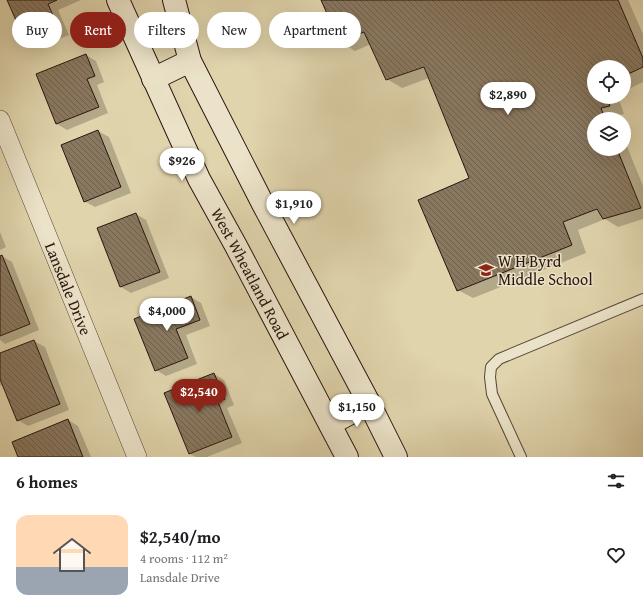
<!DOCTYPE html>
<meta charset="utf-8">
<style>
:root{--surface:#fff;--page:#f2f2f2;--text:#202124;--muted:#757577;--accent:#8f2418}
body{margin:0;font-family:"Gentium Book Plus",serif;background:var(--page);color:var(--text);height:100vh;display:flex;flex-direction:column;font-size:15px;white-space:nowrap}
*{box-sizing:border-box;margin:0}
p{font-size:13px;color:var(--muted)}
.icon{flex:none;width:22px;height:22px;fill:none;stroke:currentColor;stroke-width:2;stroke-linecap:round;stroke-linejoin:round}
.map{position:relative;height:457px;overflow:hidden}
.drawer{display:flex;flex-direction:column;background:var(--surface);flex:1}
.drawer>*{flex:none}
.banner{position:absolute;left:12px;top:12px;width:400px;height:36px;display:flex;gap:8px}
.buttons{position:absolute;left:587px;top:60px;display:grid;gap:8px}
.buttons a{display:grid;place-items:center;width:44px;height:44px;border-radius:50%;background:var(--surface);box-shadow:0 4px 16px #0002;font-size:20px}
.price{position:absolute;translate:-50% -34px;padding:0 9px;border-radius:14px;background:#fff;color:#222;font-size:13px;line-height:26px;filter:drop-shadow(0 1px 2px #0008)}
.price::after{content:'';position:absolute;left:50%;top:24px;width:12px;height:9px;margin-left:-6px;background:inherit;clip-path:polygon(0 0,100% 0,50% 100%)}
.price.current{background:var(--accent);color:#fff}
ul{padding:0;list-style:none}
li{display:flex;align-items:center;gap:12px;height:100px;padding:0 16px}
li span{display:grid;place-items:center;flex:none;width:112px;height:80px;border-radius:12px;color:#555}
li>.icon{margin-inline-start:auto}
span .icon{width:48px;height:48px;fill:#fffc;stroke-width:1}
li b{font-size:17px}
h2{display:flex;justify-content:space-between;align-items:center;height:48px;padding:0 16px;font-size:17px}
.tag{padding:0 14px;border-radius:18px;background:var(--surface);box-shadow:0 4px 16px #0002;font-size:14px;line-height:36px}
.tag.current{background:var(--accent);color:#fff}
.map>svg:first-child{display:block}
.shadow{fill:#0003}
.building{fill:url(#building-back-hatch);stroke:#2a150e}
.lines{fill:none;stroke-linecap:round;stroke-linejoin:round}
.lane-casing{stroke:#584536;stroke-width:12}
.street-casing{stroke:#584536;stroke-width:20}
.secondary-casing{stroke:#2a150e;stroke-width:24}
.lane{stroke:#ebe3c9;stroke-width:10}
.street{stroke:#ebe3c9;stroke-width:19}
.secondary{stroke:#ebe3c9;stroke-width:22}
.labels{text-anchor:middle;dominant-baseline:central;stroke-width:3;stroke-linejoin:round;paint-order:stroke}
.poi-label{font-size:16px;fill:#2a150e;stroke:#ebe3c9;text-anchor:start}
.street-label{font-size:16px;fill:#2a150e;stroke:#ebe3c9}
</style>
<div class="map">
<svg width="643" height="457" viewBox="0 0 643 457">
<defs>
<pattern id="building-back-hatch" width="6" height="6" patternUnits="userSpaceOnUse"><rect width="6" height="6" fill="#897860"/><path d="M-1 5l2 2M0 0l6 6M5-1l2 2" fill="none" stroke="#70614e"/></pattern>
</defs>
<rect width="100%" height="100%" fill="#e0d4ac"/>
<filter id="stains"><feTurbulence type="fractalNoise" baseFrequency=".005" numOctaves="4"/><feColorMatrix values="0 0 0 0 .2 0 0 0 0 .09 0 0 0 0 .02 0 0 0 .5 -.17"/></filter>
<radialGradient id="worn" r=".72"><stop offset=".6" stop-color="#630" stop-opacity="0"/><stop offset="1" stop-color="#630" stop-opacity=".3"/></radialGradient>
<g class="shadow">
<path d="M 8,0 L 81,0 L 58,10 L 69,35 L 37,48 L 27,43 Z"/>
<path d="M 323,0 L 628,0 L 643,34 L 643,82 L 629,89 L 624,86 L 624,67 L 594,67 L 594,97 L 618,97 L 624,114 L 615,116 L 616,119 L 594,119 L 594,149 L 624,149 L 624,139 L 643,186 L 643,219 L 618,227 L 605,219 L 578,230 L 586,253 L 473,298 L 458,290 L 470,179 L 429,78 L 402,88 L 387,79 L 371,44 L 355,51 L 341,42 Z"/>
<path d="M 86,55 L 96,61 L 104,82 L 97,85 L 108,113 L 67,130 L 57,124 Z"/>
<path d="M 98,131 L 109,137 L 131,193 L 95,207 L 84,201 Z"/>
<path d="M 136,214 L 146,220 L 169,278 L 131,293 L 121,287 L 98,229 Z"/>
<path d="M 0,232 L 6,247 L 0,250 Z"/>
<path d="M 2,256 L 12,262 L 39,330 L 5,344 L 0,340 L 0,257 Z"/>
<path d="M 191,297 L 201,303 L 210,326 L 186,335 L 197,364 L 166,376 L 156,370 Z"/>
<path d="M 34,341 L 45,347 L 69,410 L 28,426 L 18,420 L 4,387 L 0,385 L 0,354 Z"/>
<path d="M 214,374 L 224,380 L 234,405 L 227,408 L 242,443 L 207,457 L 196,457 L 190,454 L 166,394 Z"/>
<path d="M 68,420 L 78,426 L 91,457 L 20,457 Z"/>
</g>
<g class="building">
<path d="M 7,0 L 57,0 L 48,4 L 59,29 L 26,43 Z"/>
<path d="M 321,0 L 618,0 L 643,58 L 643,67 L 624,76 L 624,67 L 594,67 L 594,97 L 607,97 L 610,106 L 601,108 L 605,119 L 594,119 L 594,149 L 617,149 L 641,208 L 603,219 L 597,209 L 563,222 L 572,245 L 457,291 L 418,200 L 469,178 L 424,67 L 386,80 L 364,32 L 340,43 Z"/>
<path d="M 86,54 L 95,76 L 87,79 L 99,107 L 56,124 L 36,74 Z"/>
<path d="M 98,130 L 121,187 L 84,202 L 61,145 Z"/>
<path d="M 136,213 L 160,272 L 120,287 L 97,228 Z"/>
<path d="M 2,255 L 30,324 L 0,336 L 0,256 Z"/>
<path d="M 191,296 L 200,320 L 176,329 L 188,358 L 155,371 L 134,319 Z"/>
<path d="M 34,340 L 60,404 L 17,421 L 0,379 L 0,353 Z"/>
<path d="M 214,373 L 225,399 L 218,402 L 232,437 L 189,454 L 164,393 Z"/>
<path d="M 68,419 L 83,457 L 18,457 L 12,442 Z"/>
</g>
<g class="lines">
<g class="lane-casing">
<path id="lane" d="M 521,457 L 492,394 L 490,377 L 491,367 L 499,359 L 643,299"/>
</g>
<g class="street-casing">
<g id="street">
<path id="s1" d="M 0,120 L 137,457"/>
</g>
</g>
<g class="secondary-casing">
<g id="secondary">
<path id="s2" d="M 118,0 L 199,179 L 236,246 L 347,457"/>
<path d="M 174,0 L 190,61 L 263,204 L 369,403 L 396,457"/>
<path d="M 153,79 L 190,61"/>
<path d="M 330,424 L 369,403"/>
</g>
</g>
<use href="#lane" class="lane"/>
<use href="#street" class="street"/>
<use href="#secondary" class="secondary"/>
</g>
<defs>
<g id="school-bare" transform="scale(1.2)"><path d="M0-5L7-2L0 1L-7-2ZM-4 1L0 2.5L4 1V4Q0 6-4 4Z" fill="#8f2418" stroke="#ebe3c9" stroke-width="2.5" paint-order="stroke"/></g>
</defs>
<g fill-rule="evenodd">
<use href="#school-bare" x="486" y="270"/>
</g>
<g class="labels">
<g class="poi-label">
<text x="498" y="261">W H Byrd<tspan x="498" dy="18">Middle School</tspan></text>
</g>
<g class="street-label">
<text stroke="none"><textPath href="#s2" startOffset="304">West Wheatland Road</textPath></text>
<text stroke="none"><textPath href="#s1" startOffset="182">Lansdale Drive</textPath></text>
</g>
</g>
<rect width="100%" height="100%" filter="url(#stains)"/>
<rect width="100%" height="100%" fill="url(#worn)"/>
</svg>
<div class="buttons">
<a><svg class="icon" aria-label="locate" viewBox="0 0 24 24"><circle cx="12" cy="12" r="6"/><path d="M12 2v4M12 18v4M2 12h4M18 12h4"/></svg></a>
<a><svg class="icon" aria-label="layers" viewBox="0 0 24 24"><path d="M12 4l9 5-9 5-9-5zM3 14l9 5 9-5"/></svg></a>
</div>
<b class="price" style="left:508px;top:116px">$2,890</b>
<b class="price" style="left:182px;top:182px">$926</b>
<b class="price" style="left:294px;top:225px">$1,910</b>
<b class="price" style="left:167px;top:332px">$4,000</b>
<b class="price current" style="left:199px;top:413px">$2,540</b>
<b class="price" style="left:357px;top:428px">$1,150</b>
<div class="banner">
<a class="tag">Buy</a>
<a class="tag current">Rent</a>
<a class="tag">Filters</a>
<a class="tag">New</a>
<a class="tag">Apartment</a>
</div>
</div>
<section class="drawer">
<h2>6 homes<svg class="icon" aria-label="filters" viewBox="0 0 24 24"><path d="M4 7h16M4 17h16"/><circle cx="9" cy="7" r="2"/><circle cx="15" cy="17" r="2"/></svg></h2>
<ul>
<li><span style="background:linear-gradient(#ffd9b3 65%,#9aa5b1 0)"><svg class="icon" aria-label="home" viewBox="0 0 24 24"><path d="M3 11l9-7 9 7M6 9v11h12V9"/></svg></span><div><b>$2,540/mo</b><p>4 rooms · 112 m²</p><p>Lansdale Drive</p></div><svg class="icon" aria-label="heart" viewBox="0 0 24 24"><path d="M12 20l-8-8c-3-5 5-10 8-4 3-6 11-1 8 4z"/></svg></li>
</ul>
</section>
